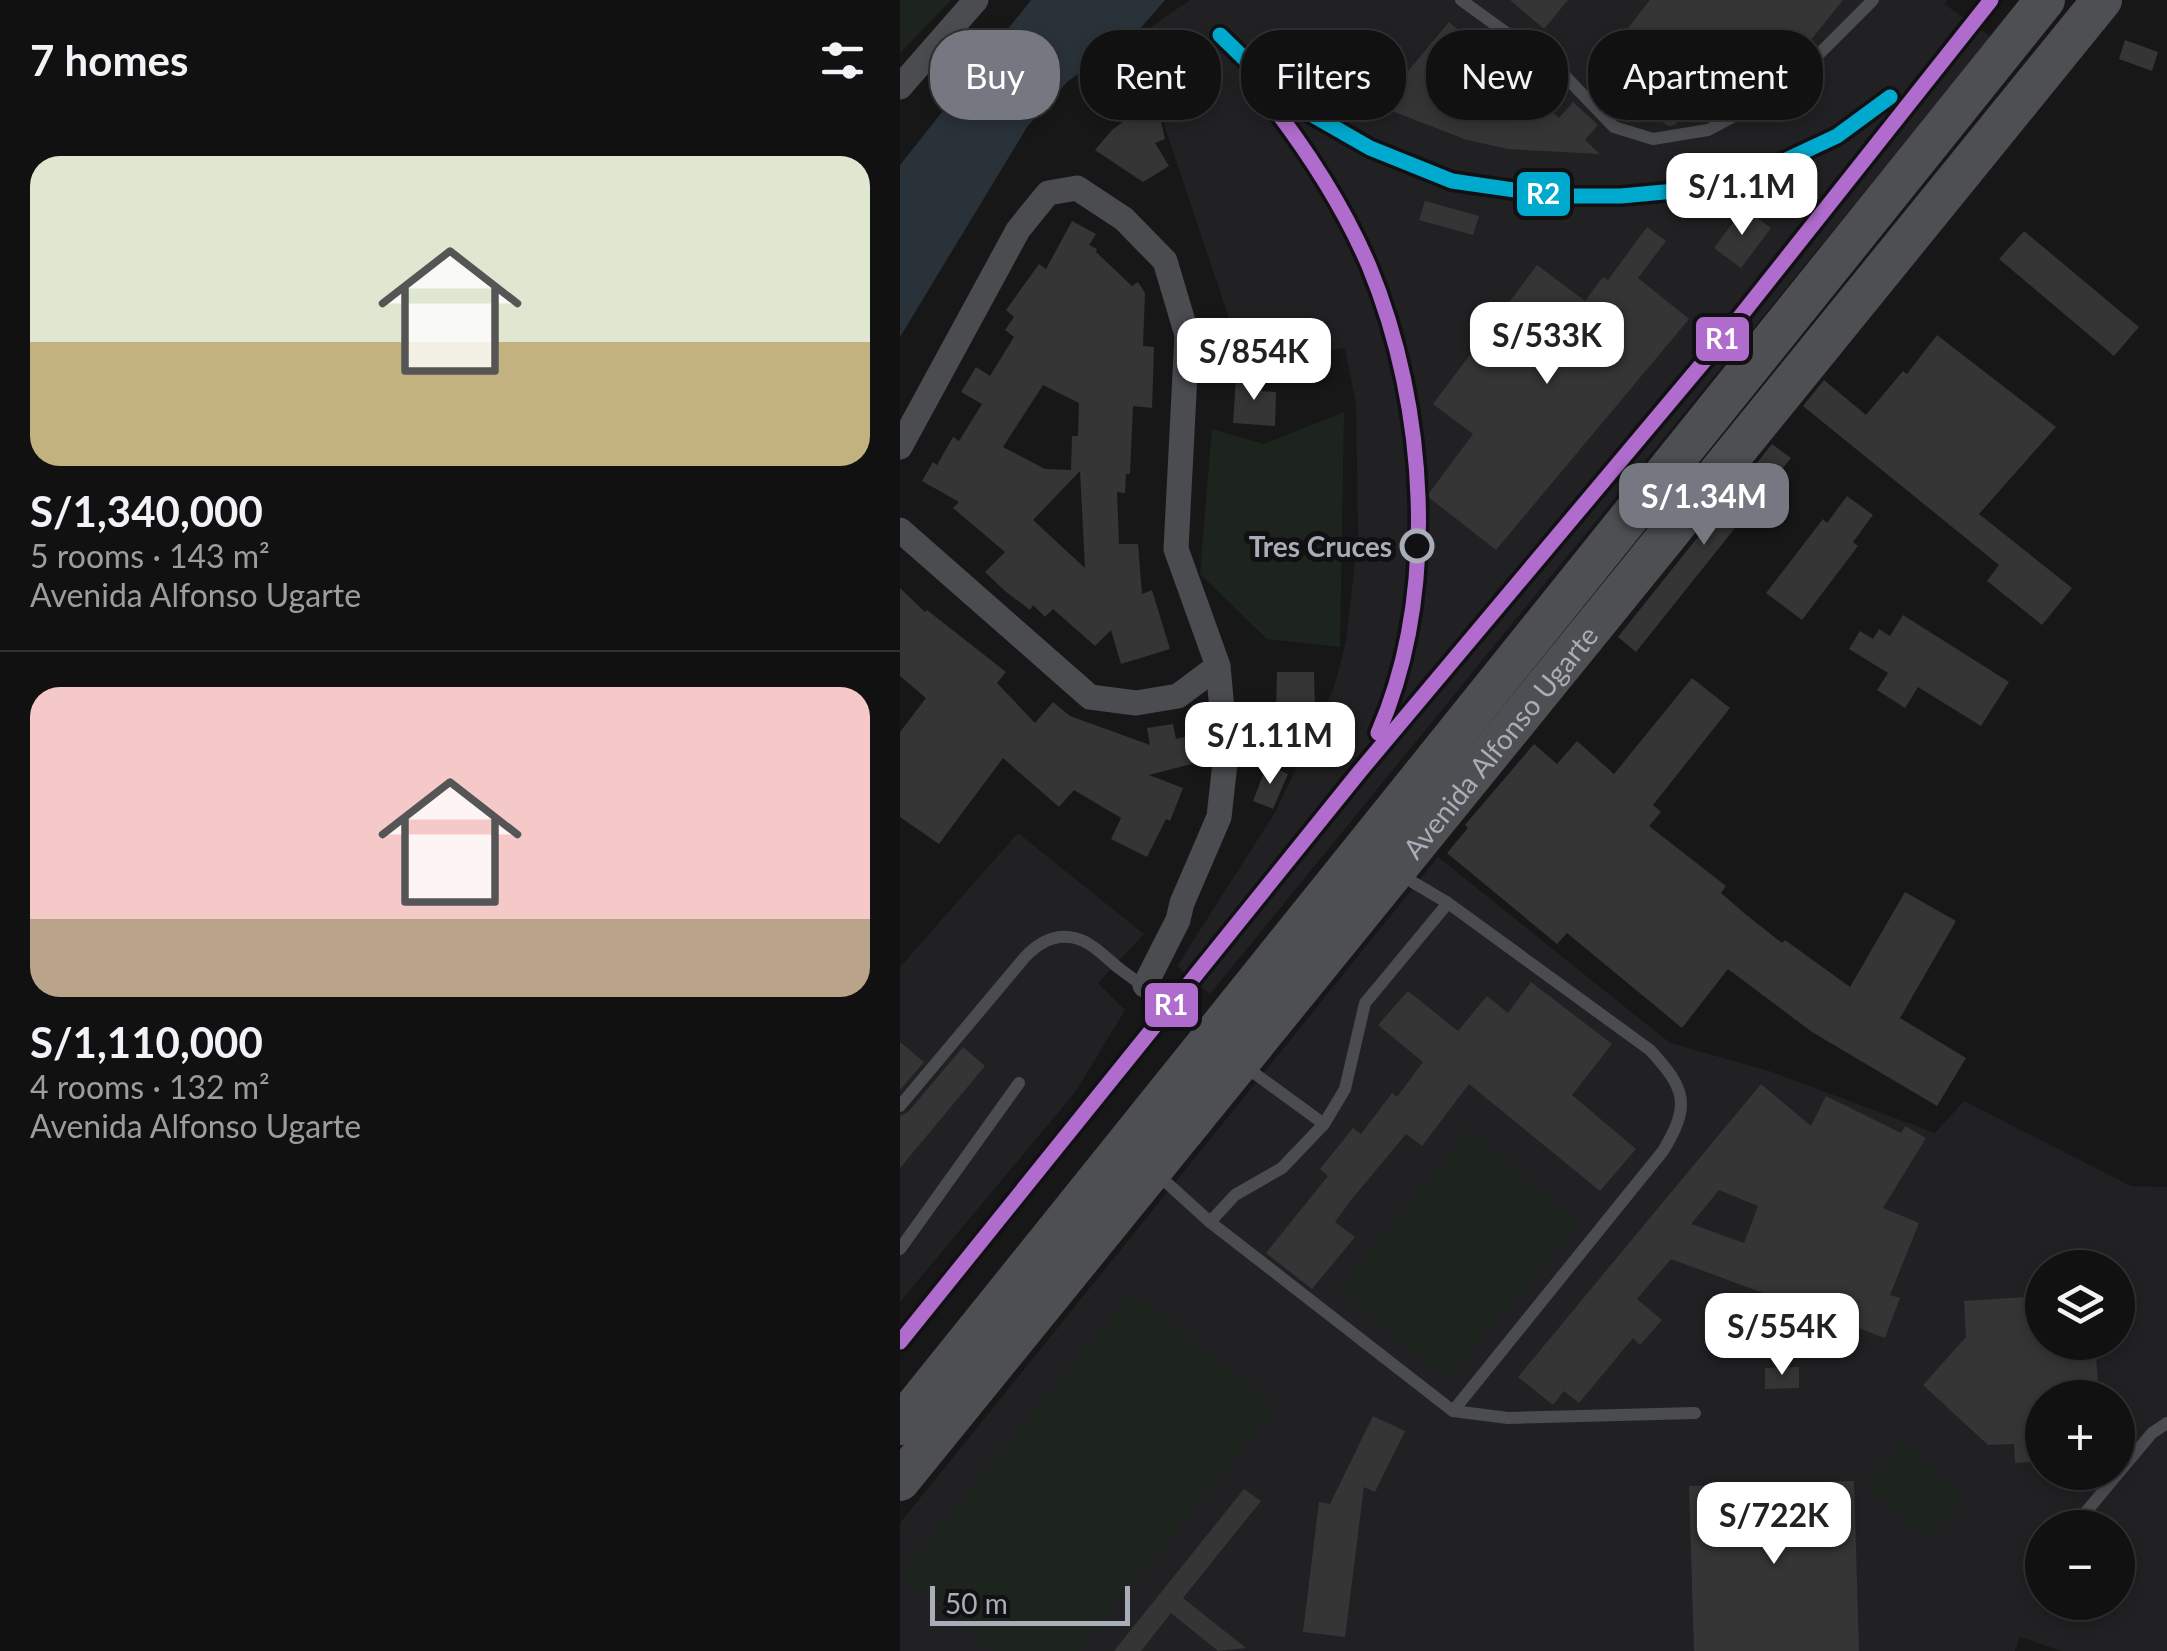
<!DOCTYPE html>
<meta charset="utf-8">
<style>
:root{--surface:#111;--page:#1a1a1a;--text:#f1f3f6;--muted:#9c9d9f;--line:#303131;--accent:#757880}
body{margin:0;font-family:Lato,sans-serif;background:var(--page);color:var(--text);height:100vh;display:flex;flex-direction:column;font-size:38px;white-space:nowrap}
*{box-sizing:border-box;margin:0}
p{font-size:32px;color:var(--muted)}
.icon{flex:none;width:55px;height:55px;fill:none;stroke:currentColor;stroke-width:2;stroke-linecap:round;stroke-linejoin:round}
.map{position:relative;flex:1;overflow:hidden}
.side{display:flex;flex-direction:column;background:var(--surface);width:900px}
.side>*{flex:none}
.hud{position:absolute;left:30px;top:30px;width:950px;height:90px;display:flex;gap:20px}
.fabs{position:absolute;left:1125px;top:1250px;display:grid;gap:20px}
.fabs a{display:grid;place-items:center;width:110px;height:110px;border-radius:50%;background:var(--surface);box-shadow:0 5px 15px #0003,0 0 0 2px var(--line);font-size:50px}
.scale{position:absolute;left:30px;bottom:25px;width:200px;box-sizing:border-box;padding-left:10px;border:5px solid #a8adb8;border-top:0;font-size:28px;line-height:35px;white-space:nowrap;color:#a8adb8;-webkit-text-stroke:8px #111113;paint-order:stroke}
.price{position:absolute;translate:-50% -85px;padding:0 22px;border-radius:20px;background:#fff;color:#222;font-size:32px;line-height:65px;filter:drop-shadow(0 2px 5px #0008)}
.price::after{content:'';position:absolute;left:50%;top:60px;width:30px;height:22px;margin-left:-15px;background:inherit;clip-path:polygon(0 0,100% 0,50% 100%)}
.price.current{background:var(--accent);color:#fff}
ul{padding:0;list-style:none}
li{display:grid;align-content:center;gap:20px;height:530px;padding:0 30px}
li+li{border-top:2px solid var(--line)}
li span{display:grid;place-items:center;height:310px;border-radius:30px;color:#555}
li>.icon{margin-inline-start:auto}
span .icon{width:180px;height:180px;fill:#fffc;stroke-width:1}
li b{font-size:42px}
h2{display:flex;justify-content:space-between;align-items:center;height:120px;padding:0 30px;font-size:42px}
.tag{padding:0 35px;border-radius:40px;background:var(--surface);box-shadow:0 5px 15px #0003,0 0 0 2px var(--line);font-size:35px;line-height:90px}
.tag.current{background:var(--accent);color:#fff}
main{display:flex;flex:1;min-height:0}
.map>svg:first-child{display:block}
.built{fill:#212123;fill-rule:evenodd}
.green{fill:#1d241e}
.water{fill:#2a3239}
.building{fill:#353536;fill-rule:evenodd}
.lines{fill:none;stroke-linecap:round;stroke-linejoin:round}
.lane{stroke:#4b4c50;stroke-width:12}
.street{stroke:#4b4c50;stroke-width:25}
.primary{stroke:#4d4f52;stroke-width:40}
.rail-1-casing{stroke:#111113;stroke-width:22}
.rail-2-casing{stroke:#111113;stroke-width:22}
.rail-1{stroke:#b06ccc;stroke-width:15}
.rail-2{stroke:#00a9ce;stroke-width:15}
.stop-dot{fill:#111113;stroke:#a8adb8;stroke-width:5}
.labels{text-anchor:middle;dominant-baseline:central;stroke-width:10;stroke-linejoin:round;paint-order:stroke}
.stop-label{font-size:28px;font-weight:bold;fill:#a8adb8;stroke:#111113;text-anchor:end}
.street-label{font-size:28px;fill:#a8adb8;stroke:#111113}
.line-badge{stroke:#111113;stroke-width:4}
.badge-label{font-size:28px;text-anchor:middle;font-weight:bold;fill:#fff}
</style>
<main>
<section class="side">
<h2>7 homes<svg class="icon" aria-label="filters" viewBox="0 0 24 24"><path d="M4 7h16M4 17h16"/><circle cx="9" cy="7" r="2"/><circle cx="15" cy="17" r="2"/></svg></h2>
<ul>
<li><span style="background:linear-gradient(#dfe7d0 60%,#c2b280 0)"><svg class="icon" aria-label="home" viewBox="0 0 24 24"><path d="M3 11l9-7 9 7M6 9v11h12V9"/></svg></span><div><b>S/1,340,000</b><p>5 rooms · 143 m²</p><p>Avenida Alfonso Ugarte</p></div></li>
<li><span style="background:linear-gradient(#f6c9c9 75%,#b9a48a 0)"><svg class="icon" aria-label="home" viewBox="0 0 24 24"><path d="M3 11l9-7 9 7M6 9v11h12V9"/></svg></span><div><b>S/1,110,000</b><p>4 rooms · 132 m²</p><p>Avenida Alfonso Ugarte</p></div></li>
</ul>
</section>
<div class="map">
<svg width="1267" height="1651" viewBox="0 0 1267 1651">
<rect width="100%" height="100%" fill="#171717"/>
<g class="built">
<path d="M 290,0 L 1047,0 L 1044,4 L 1091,37 L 310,994 L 277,966 L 376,811 L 434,687 L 446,642 L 458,534 L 456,405 L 445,348 L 343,360 L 235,38 Z"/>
<path d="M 118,833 L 244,934 L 198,983 L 225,1010 L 176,1091 L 0,1302 L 0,967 Z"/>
<path d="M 538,857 L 770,1043 L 869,1071 L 1035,1133 L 1064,1101 L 1231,1186 L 1267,1187 L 1267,1651 L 1161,1651 L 1120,1637 L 1115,1651 L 0,1651 L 0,1523 ZM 1142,1268 L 1218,1268 L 1218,1342 L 1142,1342 ZM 1142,1398 L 1218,1398 L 1218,1472 L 1142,1472 ZM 1142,1528 L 1218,1528 L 1218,1602 L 1142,1602 Z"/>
</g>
<g class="green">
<path d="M 0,0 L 51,0 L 0,53 Z"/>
<path d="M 444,412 L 440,647 L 367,639 L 300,574 L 312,429 L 364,444 Z"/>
<path d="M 570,1130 L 678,1225 L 546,1380 L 439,1289 Z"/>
<path d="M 232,1292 L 376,1408 L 177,1651 L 92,1651 L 0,1575 Z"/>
<path d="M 1003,1443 L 1065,1498 L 1027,1540 L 965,1486 Z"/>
</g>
<path class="water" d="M 131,0 L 265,0 L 238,31 L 167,82 L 127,127 L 0,337 L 0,165 Z"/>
<g class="building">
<path d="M 610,0 L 668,0 L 644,29 Z"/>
<path d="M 750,0 L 943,0 L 885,72 L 864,54 L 829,98 L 809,82 L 775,125 L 768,126 L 695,70 Z"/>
<path d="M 549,22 L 659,118 L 673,102 L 698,125 L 685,140 L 700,154 L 607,149 L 564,139 L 479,106 Z"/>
<path d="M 1225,40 L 1258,52 L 1252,71 L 1219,59 Z"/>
<path d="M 257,103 L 265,139 L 255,143 L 269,166 L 243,182 L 195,150 L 212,130 L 231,116 Z"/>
<path d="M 525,201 L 579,216 L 573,235 L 519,220 Z"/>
<path d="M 844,208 L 871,228 L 841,268 L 814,248 Z"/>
<path d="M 172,221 L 196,234 L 189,245 L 197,249 L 196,252 L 232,286 L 238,282 L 245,293 L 243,346 L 254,347 L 252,408 L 233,406 L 230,474 L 226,474 L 225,493 L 217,492 L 219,544 L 238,544 L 242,594 L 252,590 L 270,649 L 221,664 L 211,630 L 195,646 L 153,609 L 145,617 L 133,605 L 130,610 L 105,591 L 85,572 L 105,552 L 53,508 L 59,502 L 22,481 L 33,462 L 37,465 L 53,437 L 59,441 L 82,404 L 61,392 L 76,367 L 90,376 L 114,337 L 105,330 L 114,317 L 106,310 L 139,264 L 146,269 ZM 143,385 L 179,403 L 178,436 L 172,436 L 171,470 L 145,469 L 103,447 ZM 180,471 L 185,568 L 133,520 Z"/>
<path d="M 747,227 L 766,241 L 738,278 L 789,319 L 596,550 L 527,496 L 573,434 L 533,404 L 637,265 L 685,301 L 703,277 L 708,280 Z"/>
<path d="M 1124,231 L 1239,327 L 1214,356 L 1099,259 Z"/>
<path d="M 1037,335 L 1156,427 L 1079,514 L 1172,588 L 1142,625 L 1087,581 L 1099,565 L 903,406 L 924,380 L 966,415 L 1003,371 L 1007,374 Z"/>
<path d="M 336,377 L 362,377 L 362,391 L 376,392 L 375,426 L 333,423 Z"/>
<path d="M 872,444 L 891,458 L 736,652 L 718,637 Z"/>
<path d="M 947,496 L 973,515 L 953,542 L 958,546 L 902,620 L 866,593 L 923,519 L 927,523 Z"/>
<path d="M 0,588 L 25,612 L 27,610 L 106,672 L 97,683 L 135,723 L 153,702 L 170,716 L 250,745 L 247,728 L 273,724 L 276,739 L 296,734 L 303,761 L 249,775 L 283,788 L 270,821 L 266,819 L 247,857 L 211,839 L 221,818 L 174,790 L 159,807 L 103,758 L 39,844 L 0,817 L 0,732 L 26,698 L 0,676 Z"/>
<path d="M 1003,615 L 1109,682 L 1081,726 L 1018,687 L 1005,708 L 977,690 L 988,673 L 949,649 L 960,631 L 973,639 L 979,629 L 990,636 Z"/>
<path d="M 377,672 L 414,672 L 415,713 L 376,714 Z"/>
<path d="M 792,678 L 830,708 L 753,805 L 761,812 L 749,826 L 826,886 L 821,893 L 844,913 L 882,943 L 885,940 L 950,987 L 1005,892 L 1056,921 L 1000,1018 L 1066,1058 L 1037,1106 L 912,1032 L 828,969 L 782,1028 L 667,933 L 657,944 L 547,853 L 568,828 L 565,825 L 634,744 L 657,764 L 677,741 L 714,774 Z"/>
<path d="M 367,765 L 388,774 L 373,809 L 353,801 Z"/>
<path d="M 631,982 L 712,1044 L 672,1095 L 736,1149 L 700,1191 L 569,1084 L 522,1146 L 506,1134 L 451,1200 L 435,1222 L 455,1237 L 412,1289 L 366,1253 L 428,1176 L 420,1169 L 453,1128 L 461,1134 L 492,1093 L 497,1097 L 523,1062 L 478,1025 L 508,991 L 558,1031 L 587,996 L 608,1013 Z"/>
<path d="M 0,1042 L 24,1062 L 0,1090 Z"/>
<path d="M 63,1047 L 85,1066 L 0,1168 L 0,1116 L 8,1112 Z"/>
<path d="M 861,1084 L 911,1126 L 926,1096 L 1001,1133 L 1005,1126 L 1026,1138 L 983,1208 L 1019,1223 L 990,1295 L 1000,1298 L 985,1338 L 771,1259 L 737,1299 L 762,1320 L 740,1345 L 733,1338 L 679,1403 L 664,1391 L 653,1405 L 618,1377 ZM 819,1190 L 858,1206 L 844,1243 L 791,1224 Z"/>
<path d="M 1142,1296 L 1142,1342 L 1195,1342 L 1199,1398 L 1142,1398 L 1142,1461 L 1115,1463 L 1114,1444 L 1088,1445 L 1023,1385 L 1066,1337 L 1064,1301 Z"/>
<path d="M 899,1367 L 899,1388 L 865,1389 L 865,1368 Z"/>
<path d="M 473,1416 L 505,1431 L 475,1492 L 464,1487 L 445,1637 L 403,1632 L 419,1502 L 430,1504 Z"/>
<path d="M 954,1481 L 959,1651 L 794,1651 L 789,1486 Z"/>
<path d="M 344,1489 L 361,1501 L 283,1598 L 346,1648 L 318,1651 L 271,1613 L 241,1651 L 214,1651 Z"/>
</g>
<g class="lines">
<g class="lane">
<path d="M 561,0 L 662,73 L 714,127 L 753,139 L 808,130 L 883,90 L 973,0"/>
<path d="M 499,874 L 548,903 L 750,1050 C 786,1089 791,1105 763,1151 L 553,1411"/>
<path d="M 343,1065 L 424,1124"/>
<path d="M 0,1106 L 125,957 C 138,943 155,933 175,938 C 192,942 206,958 220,969 C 250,991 279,1013 308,1038"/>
<path d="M 256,1173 L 310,1222 L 553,1411 L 608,1418 L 795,1413"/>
<path d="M 310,1222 L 335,1195 L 382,1168 L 424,1124 L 445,1089 L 465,1003 L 548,903"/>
<path d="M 0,1249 L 119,1083"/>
<path d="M 1180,1519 L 1252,1433 L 1267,1423"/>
</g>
<g class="street">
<path d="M 0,87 L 76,0"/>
<path d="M 0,447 L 118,230 L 148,193 L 177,188 L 224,219 L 265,261 L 287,335 L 276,549 L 318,666 L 326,754 L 319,817 L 282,903 L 278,920 L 245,985"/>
<path d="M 0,530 L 190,697 L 236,703 L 278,696 L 318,666"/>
</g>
<g class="primary">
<path d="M 0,1425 L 1145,0"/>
<path id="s1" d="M 0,1481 L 1202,0"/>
</g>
<g class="rail-1-casing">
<g id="rail-1">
<path d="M 361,91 C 402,143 443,205 469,266 C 527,406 539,593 478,733"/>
<path d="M 0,1342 L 461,770 L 816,347 L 1091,0"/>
</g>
</g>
<g class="rail-2-casing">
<path id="rail-2" d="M 320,35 L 388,101 L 470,148 L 552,181 L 655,196 L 721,196 L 775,191 L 819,183 L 867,169 L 937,136 L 990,97"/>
</g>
<use href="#rail-1" class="rail-1"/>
<use href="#rail-2" class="rail-2"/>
</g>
<circle class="stop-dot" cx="517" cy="546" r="15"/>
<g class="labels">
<g class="stop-label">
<text x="492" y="546">Tres Cruces</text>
</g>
<g class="street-label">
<text stroke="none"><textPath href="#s1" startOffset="952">Avenida Alfonso Ugarte</textPath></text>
</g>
</g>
<g class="line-badge">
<rect x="615" y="170" width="57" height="48" rx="10" fill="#00a9ce"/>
<rect x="794" y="315" width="57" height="48" rx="10" fill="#b06ccc"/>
<rect x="243" y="981" width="57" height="48" rx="10" fill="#b06ccc"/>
</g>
<g class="badge-label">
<text x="643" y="204">R2</text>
<text x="822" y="349">R1</text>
<text x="271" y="1015">R1</text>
</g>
</svg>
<div class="fabs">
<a><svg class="icon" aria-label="layers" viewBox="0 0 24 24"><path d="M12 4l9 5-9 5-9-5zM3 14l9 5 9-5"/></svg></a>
<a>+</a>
<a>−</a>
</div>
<div class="scale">50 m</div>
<b class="price" style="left:842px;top:238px">S/1.1M</b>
<b class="price" style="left:647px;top:387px">S/533K</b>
<b class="price" style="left:354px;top:403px">S/854K</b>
<b class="price current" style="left:804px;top:548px">S/1.34M</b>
<b class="price" style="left:370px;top:787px">S/1.11M</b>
<b class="price" style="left:882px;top:1378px">S/554K</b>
<b class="price" style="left:874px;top:1567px">S/722K</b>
<div class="hud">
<a class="tag current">Buy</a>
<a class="tag">Rent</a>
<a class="tag">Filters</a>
<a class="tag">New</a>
<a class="tag">Apartment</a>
</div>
</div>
</main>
